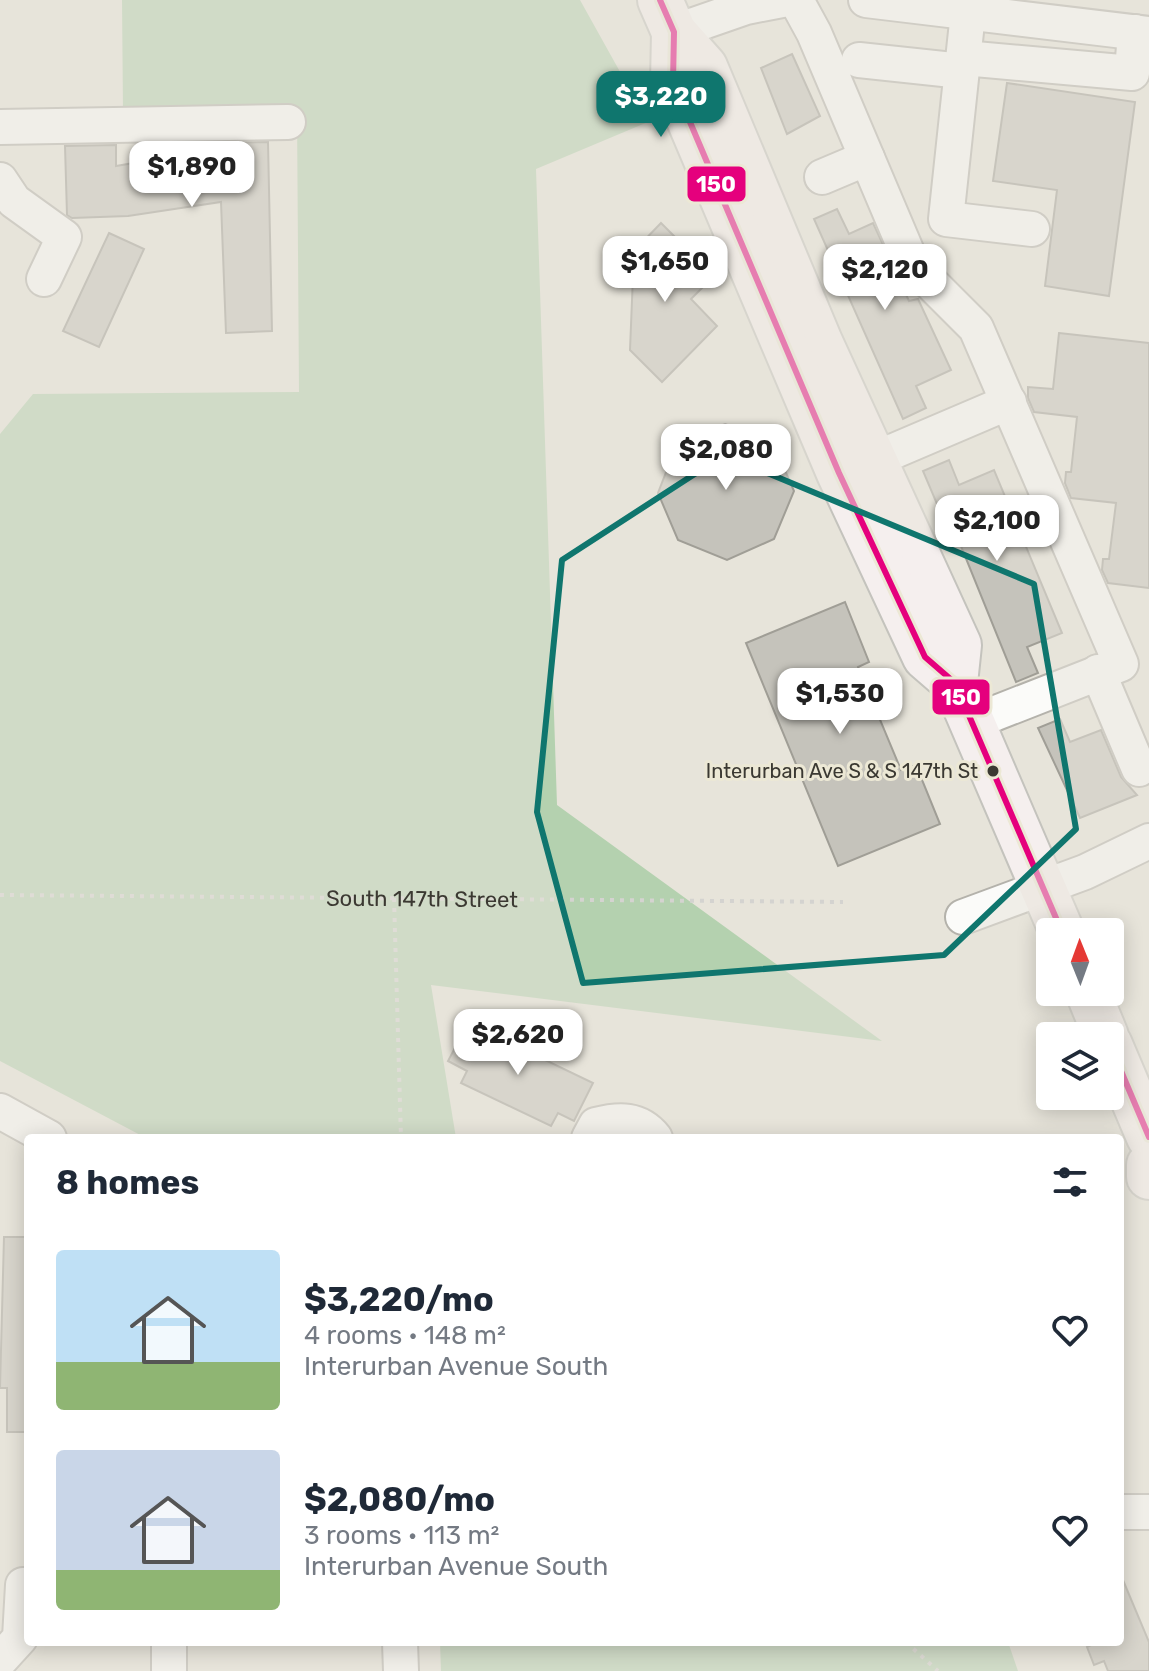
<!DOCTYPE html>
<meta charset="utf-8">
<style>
:root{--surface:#fff;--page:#f6f6f7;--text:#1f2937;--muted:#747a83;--accent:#0f766e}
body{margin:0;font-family:Rubik,sans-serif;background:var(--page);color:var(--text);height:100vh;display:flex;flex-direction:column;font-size:30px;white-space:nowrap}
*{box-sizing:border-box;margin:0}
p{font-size:26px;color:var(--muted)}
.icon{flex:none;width:44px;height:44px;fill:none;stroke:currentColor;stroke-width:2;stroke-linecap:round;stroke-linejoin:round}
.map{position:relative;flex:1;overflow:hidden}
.details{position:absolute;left:24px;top:1134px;width:1100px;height:512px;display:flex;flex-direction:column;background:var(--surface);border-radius:8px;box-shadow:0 4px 20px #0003}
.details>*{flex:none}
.needle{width:52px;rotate:359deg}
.controls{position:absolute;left:1036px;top:918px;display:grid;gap:16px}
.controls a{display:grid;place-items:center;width:88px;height:88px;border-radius:8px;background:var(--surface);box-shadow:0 4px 20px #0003;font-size:40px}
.price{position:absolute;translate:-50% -68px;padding:0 18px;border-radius:16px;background:#fff;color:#222;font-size:26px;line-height:52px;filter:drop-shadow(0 2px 4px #0008)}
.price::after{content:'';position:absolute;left:50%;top:48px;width:24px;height:18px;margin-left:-12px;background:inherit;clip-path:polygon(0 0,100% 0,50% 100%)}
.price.current{background:var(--accent);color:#fff}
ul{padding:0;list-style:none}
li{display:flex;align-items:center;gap:24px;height:200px;padding:0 32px}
li span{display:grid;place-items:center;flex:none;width:224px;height:160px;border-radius:8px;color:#555}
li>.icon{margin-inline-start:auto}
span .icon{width:96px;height:96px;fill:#fffc;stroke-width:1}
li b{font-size:34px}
h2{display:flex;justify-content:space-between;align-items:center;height:96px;padding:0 32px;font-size:34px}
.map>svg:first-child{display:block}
.forest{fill:#b4d1af}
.building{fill:#c5c3bb;stroke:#a09e96;stroke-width:2}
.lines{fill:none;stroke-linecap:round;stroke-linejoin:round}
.minor-casing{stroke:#b4b2ab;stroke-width:38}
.major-casing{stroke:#c4c3bd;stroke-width:48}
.path{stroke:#d4d3d0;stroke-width:4;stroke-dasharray:4 6;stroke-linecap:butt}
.minor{stroke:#fbfbf9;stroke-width:34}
.major{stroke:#f5efee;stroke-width:44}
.bus-1-casing{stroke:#ece8d5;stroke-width:12}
.bus-1{stroke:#e5007d;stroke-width:6}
.marked{fill:none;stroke:#0f766e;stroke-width:6;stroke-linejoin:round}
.bus-dot{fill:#3b3932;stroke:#ece8d5;stroke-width:3}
.labels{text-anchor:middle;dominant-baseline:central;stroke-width:6;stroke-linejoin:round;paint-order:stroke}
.bus-label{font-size:20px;fill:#3b3932;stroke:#ece8d5;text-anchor:end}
.street-label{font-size:22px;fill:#3b3932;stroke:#ece8d5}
.line-badge{stroke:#ece8d5;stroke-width:3}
.badge-label{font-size:22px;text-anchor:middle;font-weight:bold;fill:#fff}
</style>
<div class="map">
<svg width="1149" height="1671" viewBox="0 0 1149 1671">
<rect width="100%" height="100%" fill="#e7e4da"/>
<g class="forest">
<path d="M 122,0 L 580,0 L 648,122 L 536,169 L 557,805 L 882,1041 L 431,985 L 456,1138 L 146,1138 L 0,1061 L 0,434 L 33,394 L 299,392 L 297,113 L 123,113 Z"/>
<path d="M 440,1642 L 1008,1642 L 1018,1671 L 441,1671 Z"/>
</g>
<g class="building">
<path d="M 792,54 L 820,116 L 787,134 L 761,68 Z"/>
<path d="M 1007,83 L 1135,102 L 1109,296 L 1045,286 L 1057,190 L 993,181 Z"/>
<path d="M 268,142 L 272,331 L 226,333 L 221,202 L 128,216 L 72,218 L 67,215 L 65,146 L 116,145 L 116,166 L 221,148 L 221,143 Z"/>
<path d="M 837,209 L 849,234 L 873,223 L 909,301 L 918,299 L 951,370 L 916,386 L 926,408 L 903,419 L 814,219 Z"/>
<path d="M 661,223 L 701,263 L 689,275 L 702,288 L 691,299 L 717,326 L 662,382 L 630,350 L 634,251 Z"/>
<path d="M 109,233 L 144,249 L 99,347 L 63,331 Z"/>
<path d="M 1059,333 L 1149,343 L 1149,588 L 1108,583 L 1102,570 L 1103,559 L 1109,559 L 1116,503 L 1071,498 L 1065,483 L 1066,472 L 1071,472 L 1077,417 L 1034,412 L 1028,398 L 1028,387 L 1053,389 Z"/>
<path d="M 725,424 L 773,443 L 794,491 L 774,539 L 727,560 L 678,540 L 658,493 L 677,444 Z"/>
<path d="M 949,460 L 959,485 L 994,470 L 1062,633 L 1027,647 L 1038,673 L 1016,682 L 946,509 L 940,511 L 923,471 Z"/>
<path d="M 845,602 L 869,662 L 858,667 L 901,770 L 916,765 L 940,824 L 838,866 L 746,643 Z"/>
<path d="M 1060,719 L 1070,742 L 1101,730 L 1121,777 L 1137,795 L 1080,818 L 1038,728 Z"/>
<path d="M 468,1023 L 593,1083 L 574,1121 L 558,1113 L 551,1126 L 461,1083 L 467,1071 L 448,1061 Z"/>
<path d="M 4,1237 L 28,1237 L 28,1432 L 7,1432 L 7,1388 L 0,1388 Z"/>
<path d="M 1120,1573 L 1149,1642 L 1149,1671 L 1108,1671 L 1104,1661 L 1094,1665 L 1087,1647 L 1097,1642 L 1120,1642 Z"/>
</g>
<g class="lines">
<g class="minor-casing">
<g id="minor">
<path d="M 796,0 L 814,33 L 912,264 L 976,328 L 1121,664 L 973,722"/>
<path d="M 866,0 L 1149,34"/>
<path d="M 968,13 L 946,219 L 1032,229"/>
<path d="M 674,32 L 746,7 L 782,0"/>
<path d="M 964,58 L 1132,73 L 1135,32"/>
<path d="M 859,60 L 962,71"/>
<path d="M 0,127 L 288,122"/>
<path d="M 822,177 L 867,158"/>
<path d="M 0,180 L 14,201 L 64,237 L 44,279"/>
<path d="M 873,460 L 1009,402"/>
<path d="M 1098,672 L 1139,769"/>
<path d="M 963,917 L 1085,872 L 1149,841"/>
<path d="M 0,1111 L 49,1138"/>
<path d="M 589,1138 L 596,1125 C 619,1119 639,1118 655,1138"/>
<path d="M 1120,1512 L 1149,1512"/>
<path d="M 169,1642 L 169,1671"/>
<path d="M 400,1642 L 401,1671"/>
<path d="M 0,1660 L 20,1638 L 23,1585"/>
</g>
</g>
<g class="major-casing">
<g id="major">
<path d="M 660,0 L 674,32 L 705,67 L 820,342 L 959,645 L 955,683"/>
<path d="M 674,32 L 673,82 L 839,473 L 925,657 L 955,683 L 1062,932"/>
<path d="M 1088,992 L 1106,1036"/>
<path d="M 1110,1045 L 1149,1137"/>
<path d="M 1149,1165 L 1149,1177"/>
</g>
</g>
<g class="path">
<path id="s1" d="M 0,895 L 843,902"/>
<path d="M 394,898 L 401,1138"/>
<path d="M 906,1642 L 938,1671"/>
</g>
<use href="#minor" class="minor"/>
<use href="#major" class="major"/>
<g class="bus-1-casing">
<g id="bus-1">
<path d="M 660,0 L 674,32 L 673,82 L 839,473 L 925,657 L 955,683 L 1062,932"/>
<path d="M 1110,1045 L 1149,1137"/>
</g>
</g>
<use href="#bus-1" class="bus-1"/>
</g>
<path d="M0 0H1149V1671H0ZM 724,455 L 1034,584 L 1076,829 L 944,955 L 583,983 L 537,812 L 562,560 Z" fill="#e7e4da" fill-opacity=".55" fill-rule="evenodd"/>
<path class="marked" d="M 724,455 L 1034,584 L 1076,829 L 944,955 L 583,983 L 537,812 L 562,560 Z"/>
<circle class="bus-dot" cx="993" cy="771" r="7"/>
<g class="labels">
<g class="bus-label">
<text x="978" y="771">Interurban Ave S &amp; S 147th St</text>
</g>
<g class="street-label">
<text stroke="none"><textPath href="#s1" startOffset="422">South 147th Street</textPath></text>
</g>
</g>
<g class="line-badge">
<rect x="686" y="165" width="61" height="38" rx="8" fill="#e5007d"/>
<rect x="931" y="678" width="60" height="38" rx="8" fill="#e5007d"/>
</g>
<g class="badge-label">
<text x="716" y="192">150</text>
<text x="961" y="705">150</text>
</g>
</svg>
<div class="controls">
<a><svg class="needle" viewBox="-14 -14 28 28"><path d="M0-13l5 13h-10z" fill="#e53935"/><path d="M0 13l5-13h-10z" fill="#747a83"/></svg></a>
<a><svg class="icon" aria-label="layers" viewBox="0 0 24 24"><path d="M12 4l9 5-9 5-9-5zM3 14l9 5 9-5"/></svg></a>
</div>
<b class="price current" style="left:661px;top:139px">$3,220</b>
<b class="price" style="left:192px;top:209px">$1,890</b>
<b class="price" style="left:665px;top:304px">$1,650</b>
<b class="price" style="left:885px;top:312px">$2,120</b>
<b class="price" style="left:726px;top:492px">$2,080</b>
<b class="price" style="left:997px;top:563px">$2,100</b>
<b class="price" style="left:840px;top:736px">$1,530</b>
<b class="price" style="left:518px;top:1077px">$2,620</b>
<section class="details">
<h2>8 homes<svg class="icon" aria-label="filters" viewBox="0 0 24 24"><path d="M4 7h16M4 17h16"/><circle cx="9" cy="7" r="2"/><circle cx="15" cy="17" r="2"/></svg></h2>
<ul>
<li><span style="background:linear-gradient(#bfe0f5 70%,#8fb573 0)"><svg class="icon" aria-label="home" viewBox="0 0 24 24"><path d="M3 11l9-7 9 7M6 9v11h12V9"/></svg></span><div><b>$3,220/mo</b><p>4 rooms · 148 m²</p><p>Interurban Avenue South</p></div><svg class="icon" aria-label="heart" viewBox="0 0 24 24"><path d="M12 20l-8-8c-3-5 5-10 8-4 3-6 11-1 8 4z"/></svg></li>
<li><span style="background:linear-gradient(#c9d6e8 75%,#8fb573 0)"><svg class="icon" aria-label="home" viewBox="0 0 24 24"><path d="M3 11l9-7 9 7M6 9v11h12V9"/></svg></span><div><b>$2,080/mo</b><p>3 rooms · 113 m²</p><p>Interurban Avenue South</p></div><svg class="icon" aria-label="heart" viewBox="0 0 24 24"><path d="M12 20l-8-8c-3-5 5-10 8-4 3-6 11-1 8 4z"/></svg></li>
</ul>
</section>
</div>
